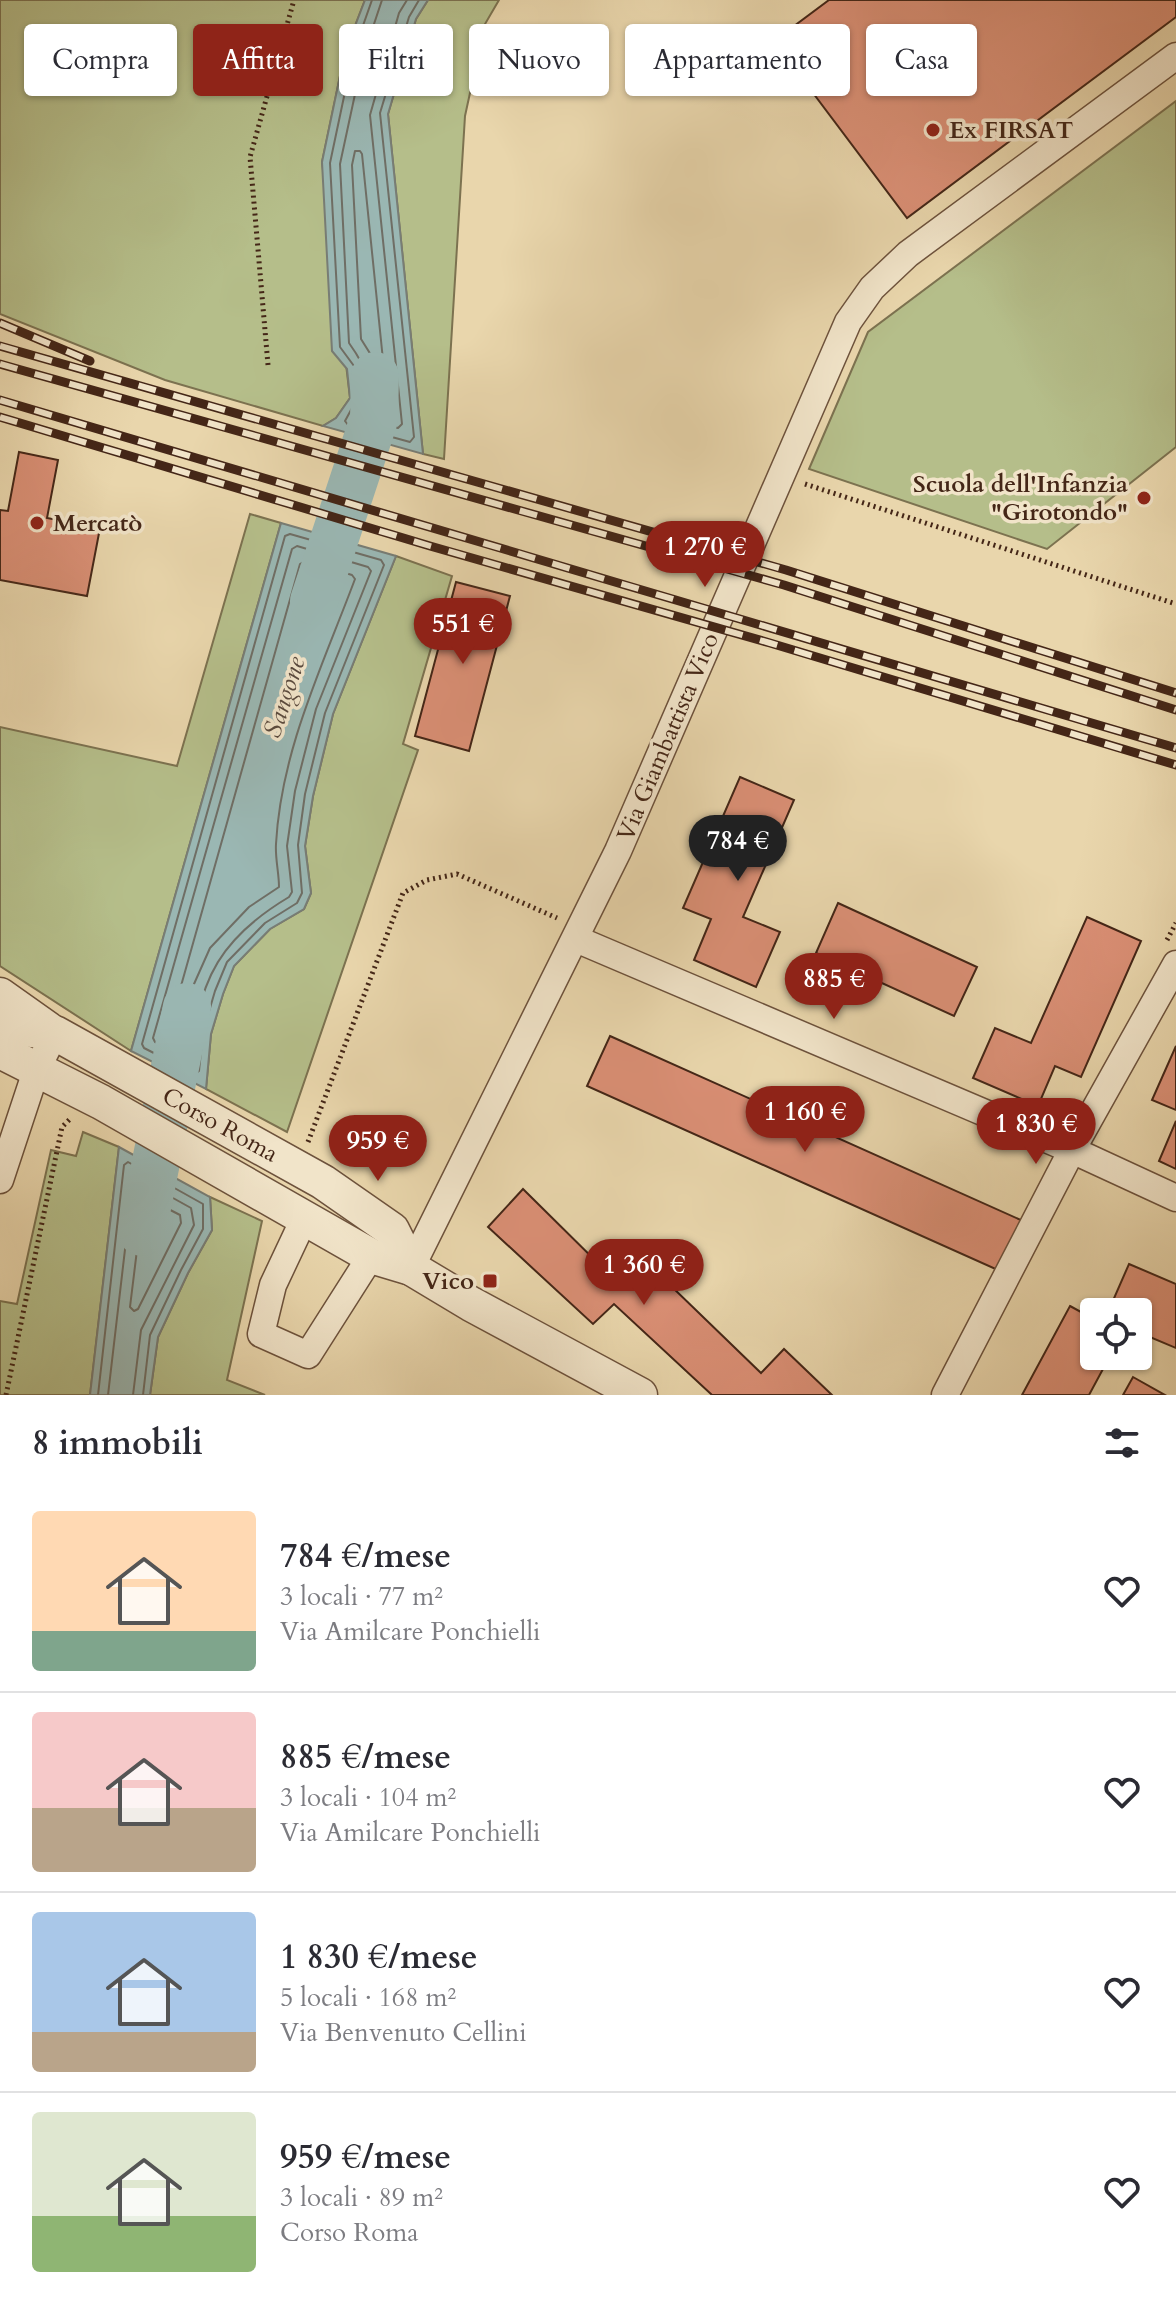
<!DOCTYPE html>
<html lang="it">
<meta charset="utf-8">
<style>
:root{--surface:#fff;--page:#f7f7f7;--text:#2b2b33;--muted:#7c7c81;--line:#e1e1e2;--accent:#8f2418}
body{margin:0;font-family:Cardo,serif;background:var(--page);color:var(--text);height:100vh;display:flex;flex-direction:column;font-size:30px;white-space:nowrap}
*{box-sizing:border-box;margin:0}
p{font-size:26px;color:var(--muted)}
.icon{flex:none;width:44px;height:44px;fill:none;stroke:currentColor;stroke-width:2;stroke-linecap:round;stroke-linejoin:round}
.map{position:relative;height:1395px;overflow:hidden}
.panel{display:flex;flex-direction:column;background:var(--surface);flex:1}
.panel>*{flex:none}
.top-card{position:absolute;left:24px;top:24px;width:1128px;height:72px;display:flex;gap:16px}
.fabs{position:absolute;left:1080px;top:1298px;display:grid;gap:16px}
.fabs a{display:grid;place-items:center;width:72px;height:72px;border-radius:8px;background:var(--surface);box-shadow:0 2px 6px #0004;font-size:40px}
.price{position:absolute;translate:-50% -68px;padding:0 18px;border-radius:28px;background:var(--accent);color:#fff;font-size:26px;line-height:52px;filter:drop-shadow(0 2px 4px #0008)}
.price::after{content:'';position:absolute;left:50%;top:48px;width:24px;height:18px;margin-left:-12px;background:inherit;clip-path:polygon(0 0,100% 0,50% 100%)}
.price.on{background:#222;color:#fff}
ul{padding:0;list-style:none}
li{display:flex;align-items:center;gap:24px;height:200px;padding:0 32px}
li+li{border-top:2px solid var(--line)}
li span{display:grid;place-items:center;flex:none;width:224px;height:160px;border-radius:8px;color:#555}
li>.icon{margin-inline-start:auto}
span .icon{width:96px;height:96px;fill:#fffc;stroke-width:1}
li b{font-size:34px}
h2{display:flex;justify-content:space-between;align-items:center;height:96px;padding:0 32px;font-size:34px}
.tag{padding:0 28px;border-radius:8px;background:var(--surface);box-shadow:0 2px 6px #0004;font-size:28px;line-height:72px}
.tag.on{background:var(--accent);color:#fff}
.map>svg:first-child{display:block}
.green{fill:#b5be8a;stroke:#7c7250;stroke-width:2}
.water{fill:#9ab7b3;stroke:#787d75;stroke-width:2}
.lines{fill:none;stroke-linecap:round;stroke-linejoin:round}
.shore{stroke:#6f6e65;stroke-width:2}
.river{stroke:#9ab7b3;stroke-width:48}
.building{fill:#da8f75;stroke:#442617;stroke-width:2}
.minor-casing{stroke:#6d523c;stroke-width:29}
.tertiary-casing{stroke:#6d523c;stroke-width:37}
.path{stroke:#442617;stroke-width:5;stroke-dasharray:2 4;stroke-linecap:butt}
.minor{stroke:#f1e4c9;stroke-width:26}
.tertiary{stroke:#f1e4c9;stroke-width:34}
.rail-casing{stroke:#442617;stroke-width:9}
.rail{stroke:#f1e4c9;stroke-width:6;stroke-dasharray:18;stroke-linecap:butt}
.poi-dot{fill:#8f2418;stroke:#f1e4c9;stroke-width:3}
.labels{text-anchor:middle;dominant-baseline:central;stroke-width:7;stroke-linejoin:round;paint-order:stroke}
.poi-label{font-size:24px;font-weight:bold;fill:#442617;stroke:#f1e4c9;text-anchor:start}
.street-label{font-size:24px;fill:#442617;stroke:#f1e4c9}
.water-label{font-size:26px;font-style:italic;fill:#5a4a3e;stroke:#f1e4c9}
</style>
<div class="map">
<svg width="1176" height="1395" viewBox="0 0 1176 1395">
<rect width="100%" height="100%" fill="#e9d6ac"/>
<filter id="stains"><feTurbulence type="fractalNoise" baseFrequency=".0025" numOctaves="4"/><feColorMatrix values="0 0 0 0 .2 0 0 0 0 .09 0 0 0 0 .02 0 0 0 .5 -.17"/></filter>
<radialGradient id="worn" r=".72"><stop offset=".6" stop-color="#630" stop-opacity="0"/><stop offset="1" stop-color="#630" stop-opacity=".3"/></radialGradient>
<g class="green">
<path d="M 0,0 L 365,0 L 345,52 L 322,162 L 350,398 L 336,418 L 323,426 L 165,380 L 0,314 Z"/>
<path d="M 428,0 L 499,0 L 485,24 L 465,116 L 444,459 L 423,454 L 388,114 L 416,19 Z"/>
<path d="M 1176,101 L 1176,447 L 1047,549 L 809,469 L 868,332 Z"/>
<path d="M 250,514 L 281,523 L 131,1051 L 0,966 L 0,727 L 177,766 Z"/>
<path d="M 396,556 L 452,576 L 403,744 L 418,750 L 287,1132 L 206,1089 L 211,1034 L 223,994 L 234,966 L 270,929 L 304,909 L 311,893 L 305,846 L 313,796 L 333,714 Z"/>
<path d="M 83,1132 L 119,1147 L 90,1395 L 0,1395 L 0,1301 L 17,1304 L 51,1150 L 76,1156 Z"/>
<path d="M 210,1197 L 262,1221 L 227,1380 L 265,1395 L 150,1395 L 158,1337 L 188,1273 L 212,1230 Z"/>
</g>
<g class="water">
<path d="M 365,0 L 428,0 L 416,19 L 388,114 L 423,454 L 323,426 L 336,418 L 350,398 L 347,369 L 332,351 L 322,162 L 345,52 Z"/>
<path d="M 281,523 L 396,556 L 333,714 L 313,796 L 305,846 L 311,893 L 304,909 L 270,929 L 234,966 L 223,994 L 211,1034 L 206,1089 L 131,1051 Z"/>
<path d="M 119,1147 L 210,1197 L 212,1230 L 188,1273 L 158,1337 L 150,1395 L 90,1395 Z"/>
</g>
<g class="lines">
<g class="shore">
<path d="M 372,0 L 353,54 L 330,163 L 340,347 L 354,366 L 358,397 L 345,421 L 348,425 L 410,442 L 414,437 L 380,113 L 409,17 L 419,0"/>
<path d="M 382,0 L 363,57 L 340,164 L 349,343 C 367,368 375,386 361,416 L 364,419 L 398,428 L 402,424 L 370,115 L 399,13 L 407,0"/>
<path d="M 355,151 L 360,151 L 362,154 L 383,360 L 380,364 L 376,363 L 361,339 L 352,165 Z"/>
<path d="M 290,534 L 381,560 L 384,565 L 325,713 L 305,794 L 298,845 L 302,893 L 297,903 L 265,923 L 227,962 L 215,991 L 203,1032 L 199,1071 L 195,1074 L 144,1048 L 142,1044 L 285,536 Z"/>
<path d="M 297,546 L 368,567 L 371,571 L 316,709 L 295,791 L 287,846 L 292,892 L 289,897 C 222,937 199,978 191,1055 L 186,1058 L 155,1042 L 153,1038 L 292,549 Z"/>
<path d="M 305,561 L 352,575 L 355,579 C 323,665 281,750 276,844 C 275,858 279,873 279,887 L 249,907 L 210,948 L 194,984 L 180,1037 L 175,1039 L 169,1036 L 168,1032 L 300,564 Z"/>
<path d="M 145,1197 L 180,1215 L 181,1223 L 138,1309 L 134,1311 L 130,1307 L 143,1201 Z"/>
<path d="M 98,1395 L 124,1165 L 128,1162 L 203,1204 L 203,1229 L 181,1270 L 150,1335 L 143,1395"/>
<path d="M 108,1395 L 133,1181 L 137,1178 L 191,1208 L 194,1225 L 141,1330 L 133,1395"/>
</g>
<g class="river">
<path d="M 314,601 L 374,419 L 375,376"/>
<path d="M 142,1232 L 187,1007"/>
</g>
</g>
<g class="building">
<path d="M 829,0 L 1176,0 L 1176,17 L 907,218 L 774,41 Z"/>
<path d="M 19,452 L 58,460 L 47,518 L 100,528 L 87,596 L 0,580 L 0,510 L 8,511 Z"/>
<path d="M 456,582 L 510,596 L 469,751 L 415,736 Z"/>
<path d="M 740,777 L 794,800 L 743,917 L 780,932 L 756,987 L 694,960 L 711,919 L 683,908 Z"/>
<path d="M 838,903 L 977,967 L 954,1016 L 816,953 Z"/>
<path d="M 1087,917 L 1141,941 L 1081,1077 L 1055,1066 L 1038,1106 L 973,1078 L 995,1028 L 1031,1043 Z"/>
<path d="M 610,1036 L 1023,1221 L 1000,1271 L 587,1086 Z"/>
<path d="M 1176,1046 L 1176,1110 L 1152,1100 Z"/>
<path d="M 1176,1121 L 1176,1169 L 1159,1161 Z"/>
<path d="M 523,1189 L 615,1280 L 639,1255 L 761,1373 L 784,1349 L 832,1395 L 712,1395 L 614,1304 L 593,1324 L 488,1227 Z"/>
<path d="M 1129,1264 L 1176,1284 L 1176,1348 L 1138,1332 L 1138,1312 L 1108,1312 Z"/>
<path d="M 1070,1306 L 1094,1319 L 1094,1356 L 1110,1356 L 1089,1395 L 1022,1395 Z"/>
<path d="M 1133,1377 L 1165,1395 L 1123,1395 Z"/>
</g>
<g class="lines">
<g class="minor-casing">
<g id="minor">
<path d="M 576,939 L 1072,1150 L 1176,1198"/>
<path d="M 0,1180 L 36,1071 L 55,1033"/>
<path d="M 305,1217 L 273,1285 L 261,1334 L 308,1355 L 371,1256"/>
<path d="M 411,1268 L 618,851 L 848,322 L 872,288 L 908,254 L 1176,56"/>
<path d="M 945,1395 L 1072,1150 L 1176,964"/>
</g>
</g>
<g class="tertiary-casing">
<g id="tertiary">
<path d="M 0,995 L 48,1029"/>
<path d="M 0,1026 L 55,1033 L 323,1182 L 392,1230 L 411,1268"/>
<path d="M 0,1051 L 101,1102 L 371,1256 L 411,1268 L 471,1304 L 640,1395"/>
</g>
</g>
<g class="path">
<path d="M 268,365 L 250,157 L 294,0"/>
<path d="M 805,484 L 1176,604"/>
<path d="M 1167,940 L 1176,923"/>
<path d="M 308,1142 L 403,893 L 427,880 L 457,874 L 557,918"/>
<path d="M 6,1395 L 62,1127 L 71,1118"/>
</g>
<use href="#minor" class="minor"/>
<use href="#tertiary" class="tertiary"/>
<g class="rail-casing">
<g id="rail">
<path d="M 0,323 L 90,361"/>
<path d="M 0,346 L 786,570 L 1176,693"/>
<path d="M 0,364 L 784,585 L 1176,710"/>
<path d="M 0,400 L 1176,748"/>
<path d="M 0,417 L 430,546 L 770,643 L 1176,765"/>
</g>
</g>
<use href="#rail" class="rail"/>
</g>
<g class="poi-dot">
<circle cx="933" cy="130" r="8"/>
<circle cx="1144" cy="498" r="8"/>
<circle cx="37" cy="523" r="8"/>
<rect x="482" y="1273" width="16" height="16" rx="4"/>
</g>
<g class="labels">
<g class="poi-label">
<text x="949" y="130">Ex FIRSAT</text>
<text x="1128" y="484" text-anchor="end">Scuola dell'Infanzia<tspan x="1128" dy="28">"Girotondo"</tspan></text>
<text x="53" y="523">Mercatò</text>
<text x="474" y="1281" text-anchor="end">Vico</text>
</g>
<g class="street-label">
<text transform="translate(668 737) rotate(-67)">Via Giambattista Vico</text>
<text transform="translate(220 1125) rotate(29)">Corso Roma</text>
</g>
<g class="water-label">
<text transform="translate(284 697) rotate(-72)">Sangone</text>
</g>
</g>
<rect width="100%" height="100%" filter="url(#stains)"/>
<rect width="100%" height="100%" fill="url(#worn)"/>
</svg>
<div class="fabs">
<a><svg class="icon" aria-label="locate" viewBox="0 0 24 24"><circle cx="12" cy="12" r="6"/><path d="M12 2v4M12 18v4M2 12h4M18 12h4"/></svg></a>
</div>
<b class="price" style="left:705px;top:589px">1 270 €</b>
<b class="price" style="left:463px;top:666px">551 €</b>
<b class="price on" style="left:738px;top:883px">784 €</b>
<b class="price" style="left:834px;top:1021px">885 €</b>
<b class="price" style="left:805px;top:1154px">1 160 €</b>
<b class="price" style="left:1036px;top:1166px">1 830 €</b>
<b class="price" style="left:378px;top:1183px">959 €</b>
<b class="price" style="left:644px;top:1307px">1 360 €</b>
<div class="top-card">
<a class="tag">Compra</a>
<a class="tag on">Affitta</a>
<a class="tag">Filtri</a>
<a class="tag">Nuovo</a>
<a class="tag">Appartamento</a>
<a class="tag">Casa</a>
</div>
</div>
<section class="panel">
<h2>8 immobili<svg class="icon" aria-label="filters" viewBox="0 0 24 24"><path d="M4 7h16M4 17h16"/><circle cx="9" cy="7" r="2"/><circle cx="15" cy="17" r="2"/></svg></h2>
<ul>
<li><span style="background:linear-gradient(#ffd9b3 75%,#7fa58c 0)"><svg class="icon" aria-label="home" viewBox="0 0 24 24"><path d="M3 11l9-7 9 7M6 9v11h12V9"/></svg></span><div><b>784 €/mese</b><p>3 locali · 77 m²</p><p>Via Amilcare Ponchielli</p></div><svg class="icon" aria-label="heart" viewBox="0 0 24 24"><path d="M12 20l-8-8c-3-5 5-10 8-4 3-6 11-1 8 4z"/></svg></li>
<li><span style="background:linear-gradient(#f6c9c9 60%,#b9a48a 0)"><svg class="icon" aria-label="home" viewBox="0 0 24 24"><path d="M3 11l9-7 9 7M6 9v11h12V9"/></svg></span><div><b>885 €/mese</b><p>3 locali · 104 m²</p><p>Via Amilcare Ponchielli</p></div><svg class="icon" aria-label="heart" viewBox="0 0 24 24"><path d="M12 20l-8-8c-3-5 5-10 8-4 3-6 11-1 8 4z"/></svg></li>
<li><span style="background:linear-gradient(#a9c7e8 75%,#b9a48a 0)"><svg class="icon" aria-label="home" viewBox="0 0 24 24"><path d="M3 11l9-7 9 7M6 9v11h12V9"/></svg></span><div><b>1 830 €/mese</b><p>5 locali · 168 m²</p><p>Via Benvenuto Cellini</p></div><svg class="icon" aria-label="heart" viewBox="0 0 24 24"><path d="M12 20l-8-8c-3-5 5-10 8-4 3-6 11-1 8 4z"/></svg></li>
<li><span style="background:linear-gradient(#dfe7d0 65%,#8fb573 0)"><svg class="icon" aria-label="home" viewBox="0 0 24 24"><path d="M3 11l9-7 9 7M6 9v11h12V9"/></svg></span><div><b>959 €/mese</b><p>3 locali · 89 m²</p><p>Corso Roma</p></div><svg class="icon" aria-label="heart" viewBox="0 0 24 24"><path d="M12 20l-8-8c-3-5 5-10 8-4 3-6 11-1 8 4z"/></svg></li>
</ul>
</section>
